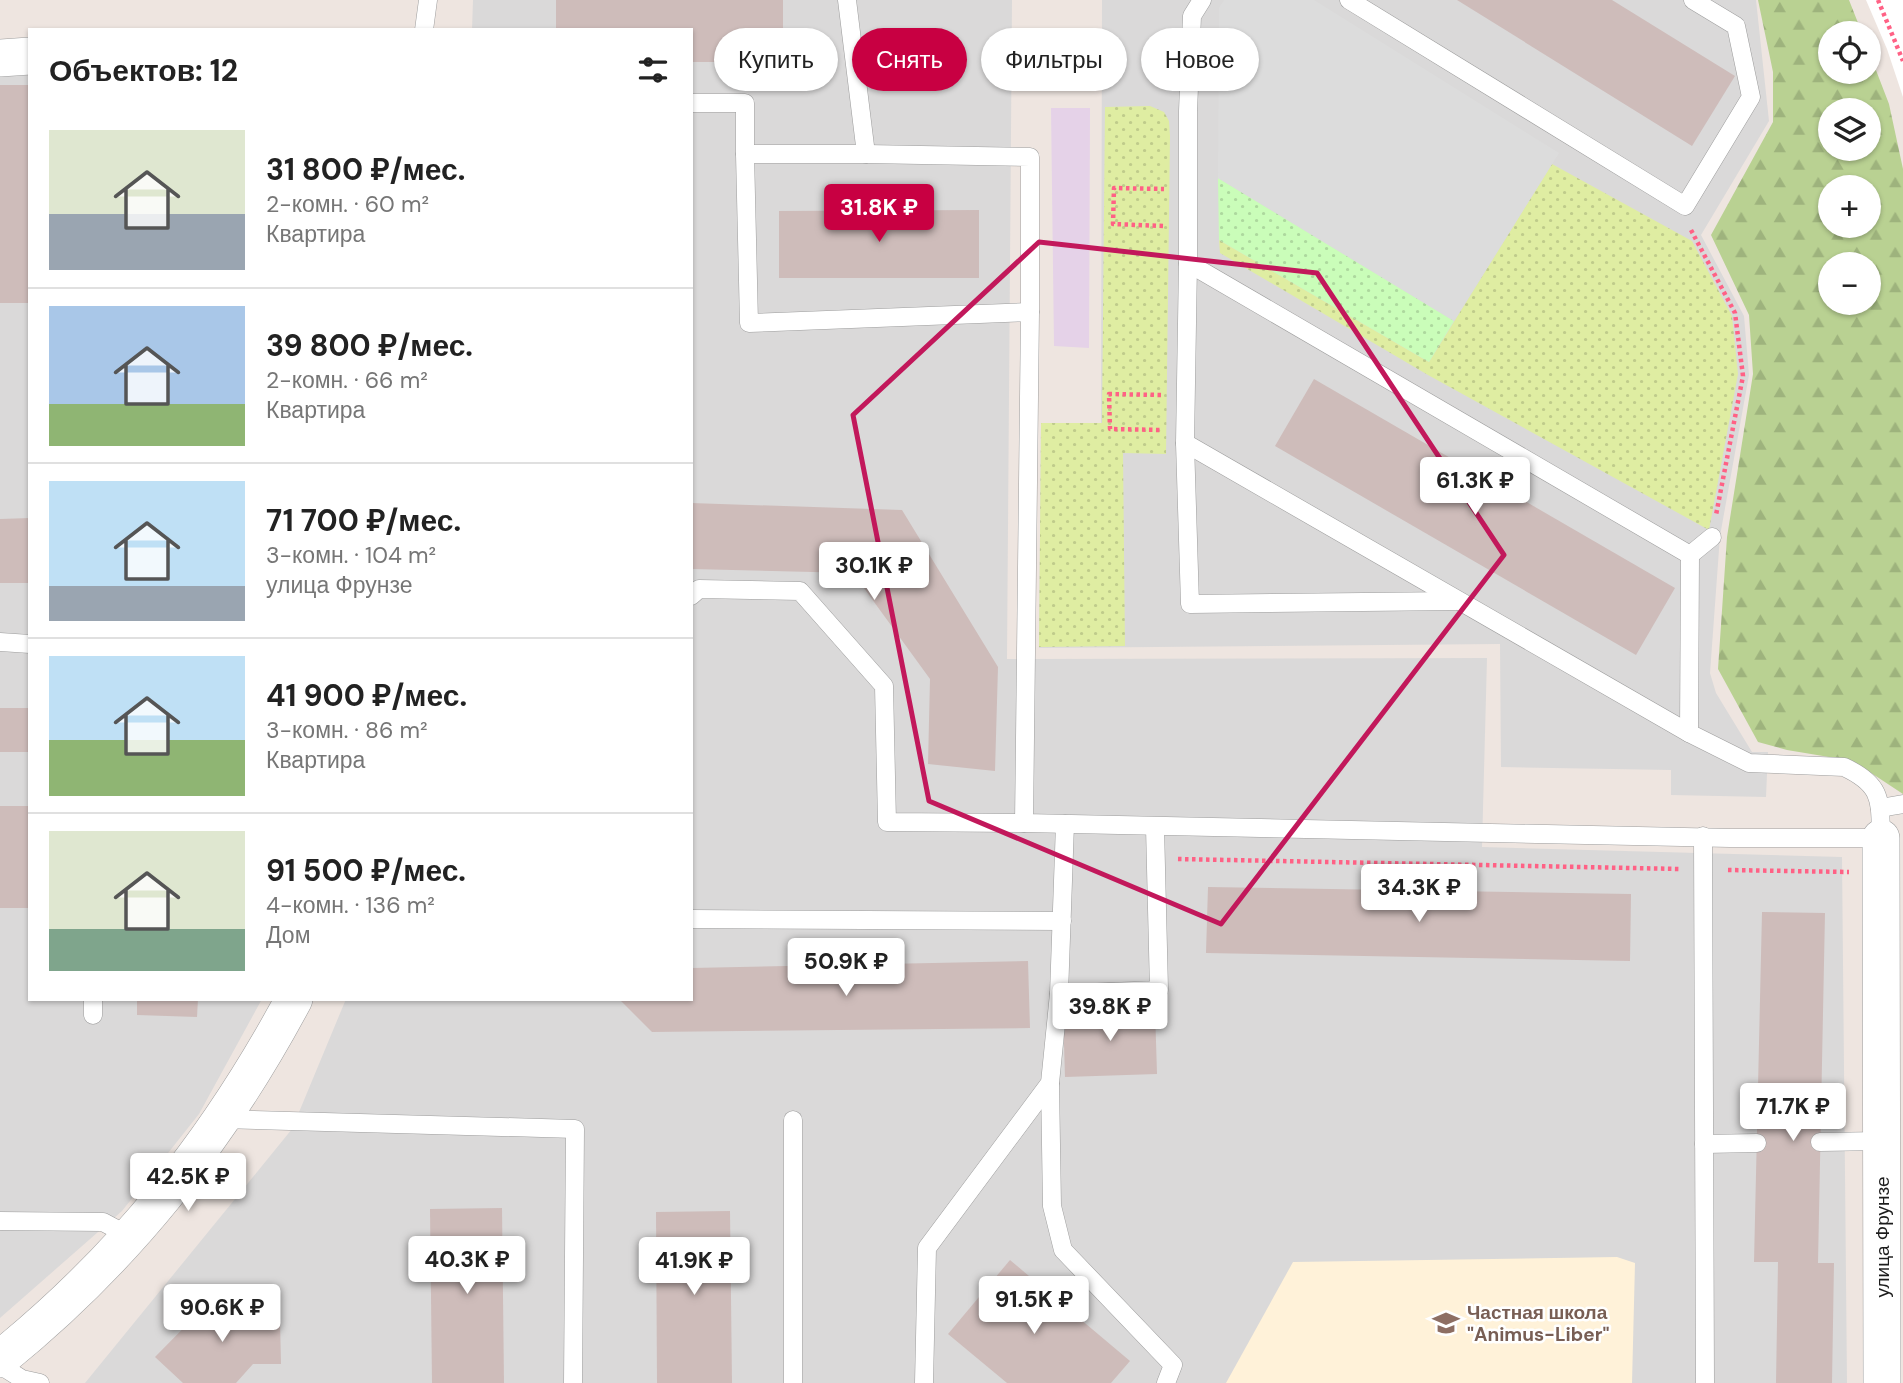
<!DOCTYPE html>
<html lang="ru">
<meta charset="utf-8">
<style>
:root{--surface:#fff;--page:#f2f2f2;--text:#222;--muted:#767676;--line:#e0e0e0;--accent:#c80042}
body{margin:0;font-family:"DM Sans",sans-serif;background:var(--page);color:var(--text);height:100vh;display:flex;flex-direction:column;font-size:26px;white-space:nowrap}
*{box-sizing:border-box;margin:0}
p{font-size:23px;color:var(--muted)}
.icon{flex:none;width:38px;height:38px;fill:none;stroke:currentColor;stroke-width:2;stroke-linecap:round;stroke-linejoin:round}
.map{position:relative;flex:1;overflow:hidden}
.details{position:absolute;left:28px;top:28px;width:665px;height:973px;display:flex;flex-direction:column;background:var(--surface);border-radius:0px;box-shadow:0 2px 5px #0004}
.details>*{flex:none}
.hud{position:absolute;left:714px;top:28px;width:665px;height:63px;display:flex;gap:14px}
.fabs{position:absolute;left:1818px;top:21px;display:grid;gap:14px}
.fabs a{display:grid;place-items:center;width:63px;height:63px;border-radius:50%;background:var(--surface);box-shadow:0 2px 5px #0004;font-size:35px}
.price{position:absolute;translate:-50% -60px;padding:0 16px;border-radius:7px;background:#fff;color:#222;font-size:23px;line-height:46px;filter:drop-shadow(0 2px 4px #0008)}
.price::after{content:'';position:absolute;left:50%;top:42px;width:21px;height:16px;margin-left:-10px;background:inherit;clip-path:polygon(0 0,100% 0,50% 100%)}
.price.current{background:var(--accent);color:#fff}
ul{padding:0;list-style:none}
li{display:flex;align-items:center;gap:21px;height:175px;padding:0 21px}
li+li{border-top:2px solid var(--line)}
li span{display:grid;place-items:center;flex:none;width:196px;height:140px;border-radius:0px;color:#555}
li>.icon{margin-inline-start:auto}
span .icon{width:84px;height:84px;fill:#fffc;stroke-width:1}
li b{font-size:30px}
h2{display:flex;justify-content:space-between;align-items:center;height:84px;padding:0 21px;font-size:30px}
.chip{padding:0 24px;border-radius:32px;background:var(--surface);box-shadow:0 2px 5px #0004;font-size:24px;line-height:63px}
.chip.current{background:var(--accent);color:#fff}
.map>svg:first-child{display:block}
.residential{fill:#dad9d9}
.industrial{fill:#e5d2e8}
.education{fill:#fff2d9}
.grass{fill:url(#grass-dots)}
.forest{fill:url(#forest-firs);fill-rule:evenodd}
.park{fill:url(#park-dots)}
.parking{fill:#dcdcdc}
.pier{fill:#fff}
.building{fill:#cebcba}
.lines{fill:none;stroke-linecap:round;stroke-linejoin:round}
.service-casing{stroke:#9d9d9d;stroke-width:19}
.minor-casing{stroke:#9d9d9d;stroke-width:38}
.path{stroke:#ff6185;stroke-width:4.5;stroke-dasharray:3.5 3.5;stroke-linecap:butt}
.service{stroke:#fff;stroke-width:18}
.minor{stroke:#fff;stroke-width:37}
.marked{fill:none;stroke:#c2185b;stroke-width:5;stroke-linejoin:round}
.labels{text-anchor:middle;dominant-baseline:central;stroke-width:5;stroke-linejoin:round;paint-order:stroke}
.street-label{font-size:19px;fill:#1c1c1c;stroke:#fff}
.education-label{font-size:19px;font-weight:bold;fill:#785e54;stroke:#fff;text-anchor:start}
</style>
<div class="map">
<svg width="1903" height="1383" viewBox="0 0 1903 1383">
<defs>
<pattern id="grass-dots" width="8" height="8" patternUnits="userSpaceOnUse" patternTransform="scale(1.75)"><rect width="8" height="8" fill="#dfeda2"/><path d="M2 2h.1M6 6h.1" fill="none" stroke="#bfcb8b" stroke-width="1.8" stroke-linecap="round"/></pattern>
<pattern id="forest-firs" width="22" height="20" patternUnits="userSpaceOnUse" patternTransform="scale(1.75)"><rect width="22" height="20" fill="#b9d192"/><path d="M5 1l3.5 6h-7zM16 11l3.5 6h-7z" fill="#9eb37d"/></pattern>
<pattern id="park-dots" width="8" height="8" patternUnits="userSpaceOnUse" patternTransform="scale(1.75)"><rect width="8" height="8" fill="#cafdb9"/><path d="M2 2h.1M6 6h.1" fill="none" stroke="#add89e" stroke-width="1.8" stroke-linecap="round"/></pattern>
</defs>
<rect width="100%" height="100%" fill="#eee5e0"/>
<g class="residential">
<path d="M 473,0 L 1012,0 L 1007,659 L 1487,658 L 1482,847 L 1842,857 L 1847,1383 L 85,1383 L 292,1129 L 346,999 L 691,999 L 691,30 L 472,30 Z"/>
<path d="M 1102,0 L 1756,0 L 1769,121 L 1701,235 L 1744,316 L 1749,375 L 1720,536 L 1710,673 L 1716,693 L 1752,752 L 1768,752 L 1766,797 L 1671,795 L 1671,770 L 1501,767 L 1500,644 L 1039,648 L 1041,423 L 1101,423 Z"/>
<path d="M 30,72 L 30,999 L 262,999 L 199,1114 L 122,1211 L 0,1318 L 0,73 Z"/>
</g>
<path class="industrial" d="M 1051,108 L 1090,108 L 1089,348 L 1054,346 Z"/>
<path class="education" d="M 1617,1257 L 1635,1263 L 1632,1383 L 1226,1383 L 1293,1262 Z"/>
<g class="grass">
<path d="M 1150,106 L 1164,112 L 1169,121 L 1170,136 L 1166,454 L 1123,453 L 1125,646 L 1039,647 L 1041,423 L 1102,423 L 1105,107 Z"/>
<path d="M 1552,164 L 1692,241 L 1732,316 L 1738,374 L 1709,530 L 1428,375 L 1220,253 L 1219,240 L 1429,362 Z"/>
</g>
<path class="forest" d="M 1758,0 L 1849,0 L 1862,33 L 1830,33 L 1830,72 L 1869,72 L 1869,52 L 1889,104 L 1903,169 L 1903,794 L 1853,761 L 1787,750 L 1758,742 L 1718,669 L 1727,537 L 1753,374 L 1749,315 L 1711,235 L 1773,122 L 1773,72 ZM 1830,110 L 1869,110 L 1869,149 L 1830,149 ZM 1830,187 L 1869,187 L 1869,226 L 1830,226 ZM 1830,264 L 1869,264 L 1869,303 L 1830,303 Z"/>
<path class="park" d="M 1218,178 L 1454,321 L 1429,362 L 1219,240 Z"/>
<path class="parking" d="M 1224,0 L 1314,0 L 1559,153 L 1454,321 L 1218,178 L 1219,8 Z"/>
<path class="pier" d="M 1866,0 L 1903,0 L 1903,97 L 1887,49 Z"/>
<g class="building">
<path d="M 556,0 L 783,0 L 783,62 L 691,62 L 691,30 L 556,30 Z"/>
<path d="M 1457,0 L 1612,0 L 1735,76 L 1692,146 Z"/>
<rect x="0" y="85" width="30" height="218"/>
<path d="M 979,210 L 979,278 L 779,278 L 779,211 Z"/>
<path d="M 1314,379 L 1675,588 L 1636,655 L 1275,446 Z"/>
<path d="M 691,503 L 902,510 L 998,667 L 995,771 L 928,764 L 930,679 L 853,573 L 691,569 Z"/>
<path d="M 30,518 L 30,583 L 0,583 L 0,519 Z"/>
<rect x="0" y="708" width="30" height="44"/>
<rect x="0" y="806" width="30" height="102"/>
<path d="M 1208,887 L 1631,894 L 1630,961 L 1206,953 Z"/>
<path d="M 1762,912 L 1825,913 L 1818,1263 L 1834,1263 L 1832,1383 L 1776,1383 L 1778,1262 L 1754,1262 Z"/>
<path d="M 1028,961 L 1030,1028 L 652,1032 L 619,999 L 691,999 L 691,968 Z"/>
<path d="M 137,999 L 198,999 L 197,1017 L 137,1015 Z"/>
<path d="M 1155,1010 L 1157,1074 L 1065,1077 L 1063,1012 Z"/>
<path d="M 502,1208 L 504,1383 L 432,1383 L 430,1209 Z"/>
<path d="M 730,1211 L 732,1383 L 657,1383 L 656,1212 Z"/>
<path d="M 1010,1260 L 1130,1361 L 1111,1383 L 1007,1383 L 948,1334 Z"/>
<path d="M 222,1289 L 246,1315 L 280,1320 L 281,1364 L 253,1364 L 236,1383 L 183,1383 L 155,1357 Z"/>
</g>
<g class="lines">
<g class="service-casing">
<g id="service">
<path d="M 847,0 L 866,154 L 745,154 L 749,323 L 1030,312 L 1024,823 L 1730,838 L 1881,838 C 1880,801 1883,785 1844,767 L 1749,763 L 1689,733 L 1690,555 L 1188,263 L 1188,111 L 1192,16 L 1202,0"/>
<path d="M 1349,0 L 1685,206 L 1751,97 L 1736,26 L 1693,0"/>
<path d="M 424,30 L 428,0"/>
<path d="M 691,103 L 745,103 L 745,154"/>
<path d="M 866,154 L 1030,157 L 1030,312"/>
<path d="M 1188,263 L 1185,443 L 1689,733"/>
<path d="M 1185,443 L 1190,604 L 1456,601"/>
<path d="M 1690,555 L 1712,537"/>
<path d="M 691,596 L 699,589 L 800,591 L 884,686 L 887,822 L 1024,823"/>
<path d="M 0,642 L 30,644"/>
<path d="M 1880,808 L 1903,804"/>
<path d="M 1703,836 L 1705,1383"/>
<path d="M 691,919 L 1062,921"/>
<path d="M 1059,994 L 1159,990 L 1155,827"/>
<path d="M 93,1015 L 93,999"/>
<path d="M 1050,1083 L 1052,1206 L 1063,1250 L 1173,1365 L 1166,1383"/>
<path d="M 223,1119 L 575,1129 L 573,1383"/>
<path d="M 793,1120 L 793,1383"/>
<path d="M 1820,1142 L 1881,1141"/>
<path d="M 1704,1144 L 1757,1143"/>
<path d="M 0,1221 L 103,1222 L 120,1231 L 133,1234"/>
<path d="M 0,1365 L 22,1379 L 40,1383"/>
<path d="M 924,1383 L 927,1248 L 1050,1083 L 1059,994 L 1065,824"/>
</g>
</g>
<g class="minor-casing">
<g id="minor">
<path d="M 0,58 L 30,56"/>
<path d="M 1881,838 L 1882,1383"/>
<path d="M 0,1359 C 125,1258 218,1141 294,999"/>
</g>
</g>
<g class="path">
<path d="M 1878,0 L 1903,61"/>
<path d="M 1163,226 L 1113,224 L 1114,188 L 1164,189"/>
<path d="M 1691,230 L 1735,313 L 1743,376 L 1716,515"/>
<path d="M 1161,395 L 1109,394 L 1110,429 L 1162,430"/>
<path d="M 1178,859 L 1681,869"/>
<path d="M 1728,870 L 1849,872"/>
</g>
<use href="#service" class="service"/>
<use href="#minor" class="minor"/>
</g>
<path class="marked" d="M 1039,242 L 1317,273 L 1504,555 L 1221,924 L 929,801 L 853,415 Z"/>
<defs>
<g id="school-bare" transform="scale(2.1)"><path d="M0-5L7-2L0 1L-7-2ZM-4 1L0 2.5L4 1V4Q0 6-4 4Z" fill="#8d6e63" stroke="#fff" stroke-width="2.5" paint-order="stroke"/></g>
</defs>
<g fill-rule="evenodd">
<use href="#school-bare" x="1446" y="1323"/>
</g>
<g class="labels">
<g class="street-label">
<text transform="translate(1882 1237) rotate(-90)">улица Фрунзе</text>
</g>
<g class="education-label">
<text x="1467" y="1312">Частная школа<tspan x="1467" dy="22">"Animus-Liber"</tspan></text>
</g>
</g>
</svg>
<div class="fabs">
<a><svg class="icon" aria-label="locate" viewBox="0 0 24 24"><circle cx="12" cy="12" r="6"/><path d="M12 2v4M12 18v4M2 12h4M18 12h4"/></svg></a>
<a><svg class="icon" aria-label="layers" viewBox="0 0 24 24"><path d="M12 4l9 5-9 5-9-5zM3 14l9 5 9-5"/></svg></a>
<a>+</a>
<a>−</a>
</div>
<b class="price current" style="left:879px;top:244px">31.8K ₽</b>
<b class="price" style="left:1475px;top:517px">61.3K ₽</b>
<b class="price" style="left:874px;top:602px">30.1K ₽</b>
<b class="price" style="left:1419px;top:924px">34.3K ₽</b>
<b class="price" style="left:846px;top:998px">50.9K ₽</b>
<b class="price" style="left:1110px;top:1043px">39.8K ₽</b>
<b class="price" style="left:1793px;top:1143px">71.7K ₽</b>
<b class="price" style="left:188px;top:1213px">42.5K ₽</b>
<b class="price" style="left:467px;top:1296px">40.3K ₽</b>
<b class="price" style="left:694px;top:1297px">41.9K ₽</b>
<b class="price" style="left:1034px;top:1336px">91.5K ₽</b>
<b class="price" style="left:222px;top:1344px">90.6K ₽</b>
<div class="hud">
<a class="chip">Купить</a>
<a class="chip current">Снять</a>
<a class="chip">Фильтры</a>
<a class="chip">Новое</a>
</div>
<section class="details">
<h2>Объектов: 12<svg class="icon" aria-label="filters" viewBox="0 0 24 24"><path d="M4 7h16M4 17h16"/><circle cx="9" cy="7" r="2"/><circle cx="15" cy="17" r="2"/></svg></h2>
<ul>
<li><span style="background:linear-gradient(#dfe7d0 60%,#9aa5b1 0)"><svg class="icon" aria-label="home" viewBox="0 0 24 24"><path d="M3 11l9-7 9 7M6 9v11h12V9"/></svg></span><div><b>31 800 ₽/мес.</b><p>2-комн. · 60 m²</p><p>Квартира</p></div></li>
<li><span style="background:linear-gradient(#a9c7e8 70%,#8fb573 0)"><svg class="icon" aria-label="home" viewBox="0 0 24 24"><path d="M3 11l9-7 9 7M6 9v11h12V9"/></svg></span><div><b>39 800 ₽/мес.</b><p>2-комн. · 66 m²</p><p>Квартира</p></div></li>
<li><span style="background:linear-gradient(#bfe0f5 75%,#9aa5b1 0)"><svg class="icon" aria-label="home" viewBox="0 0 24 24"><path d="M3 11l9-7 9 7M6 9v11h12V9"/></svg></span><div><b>71 700 ₽/мес.</b><p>3-комн. · 104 m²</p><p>улица Фрунзе</p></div></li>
<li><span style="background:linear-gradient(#bfe0f5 60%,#8fb573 0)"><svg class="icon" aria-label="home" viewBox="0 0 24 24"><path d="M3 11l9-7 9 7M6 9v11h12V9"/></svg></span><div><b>41 900 ₽/мес.</b><p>3-комн. · 86 m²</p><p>Квартира</p></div></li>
<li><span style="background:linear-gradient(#dfe7d0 70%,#7fa58c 0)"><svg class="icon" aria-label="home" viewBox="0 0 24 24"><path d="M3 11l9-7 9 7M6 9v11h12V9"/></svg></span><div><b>91 500 ₽/мес.</b><p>4-комн. · 136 m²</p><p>Дом</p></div></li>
</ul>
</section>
</div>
